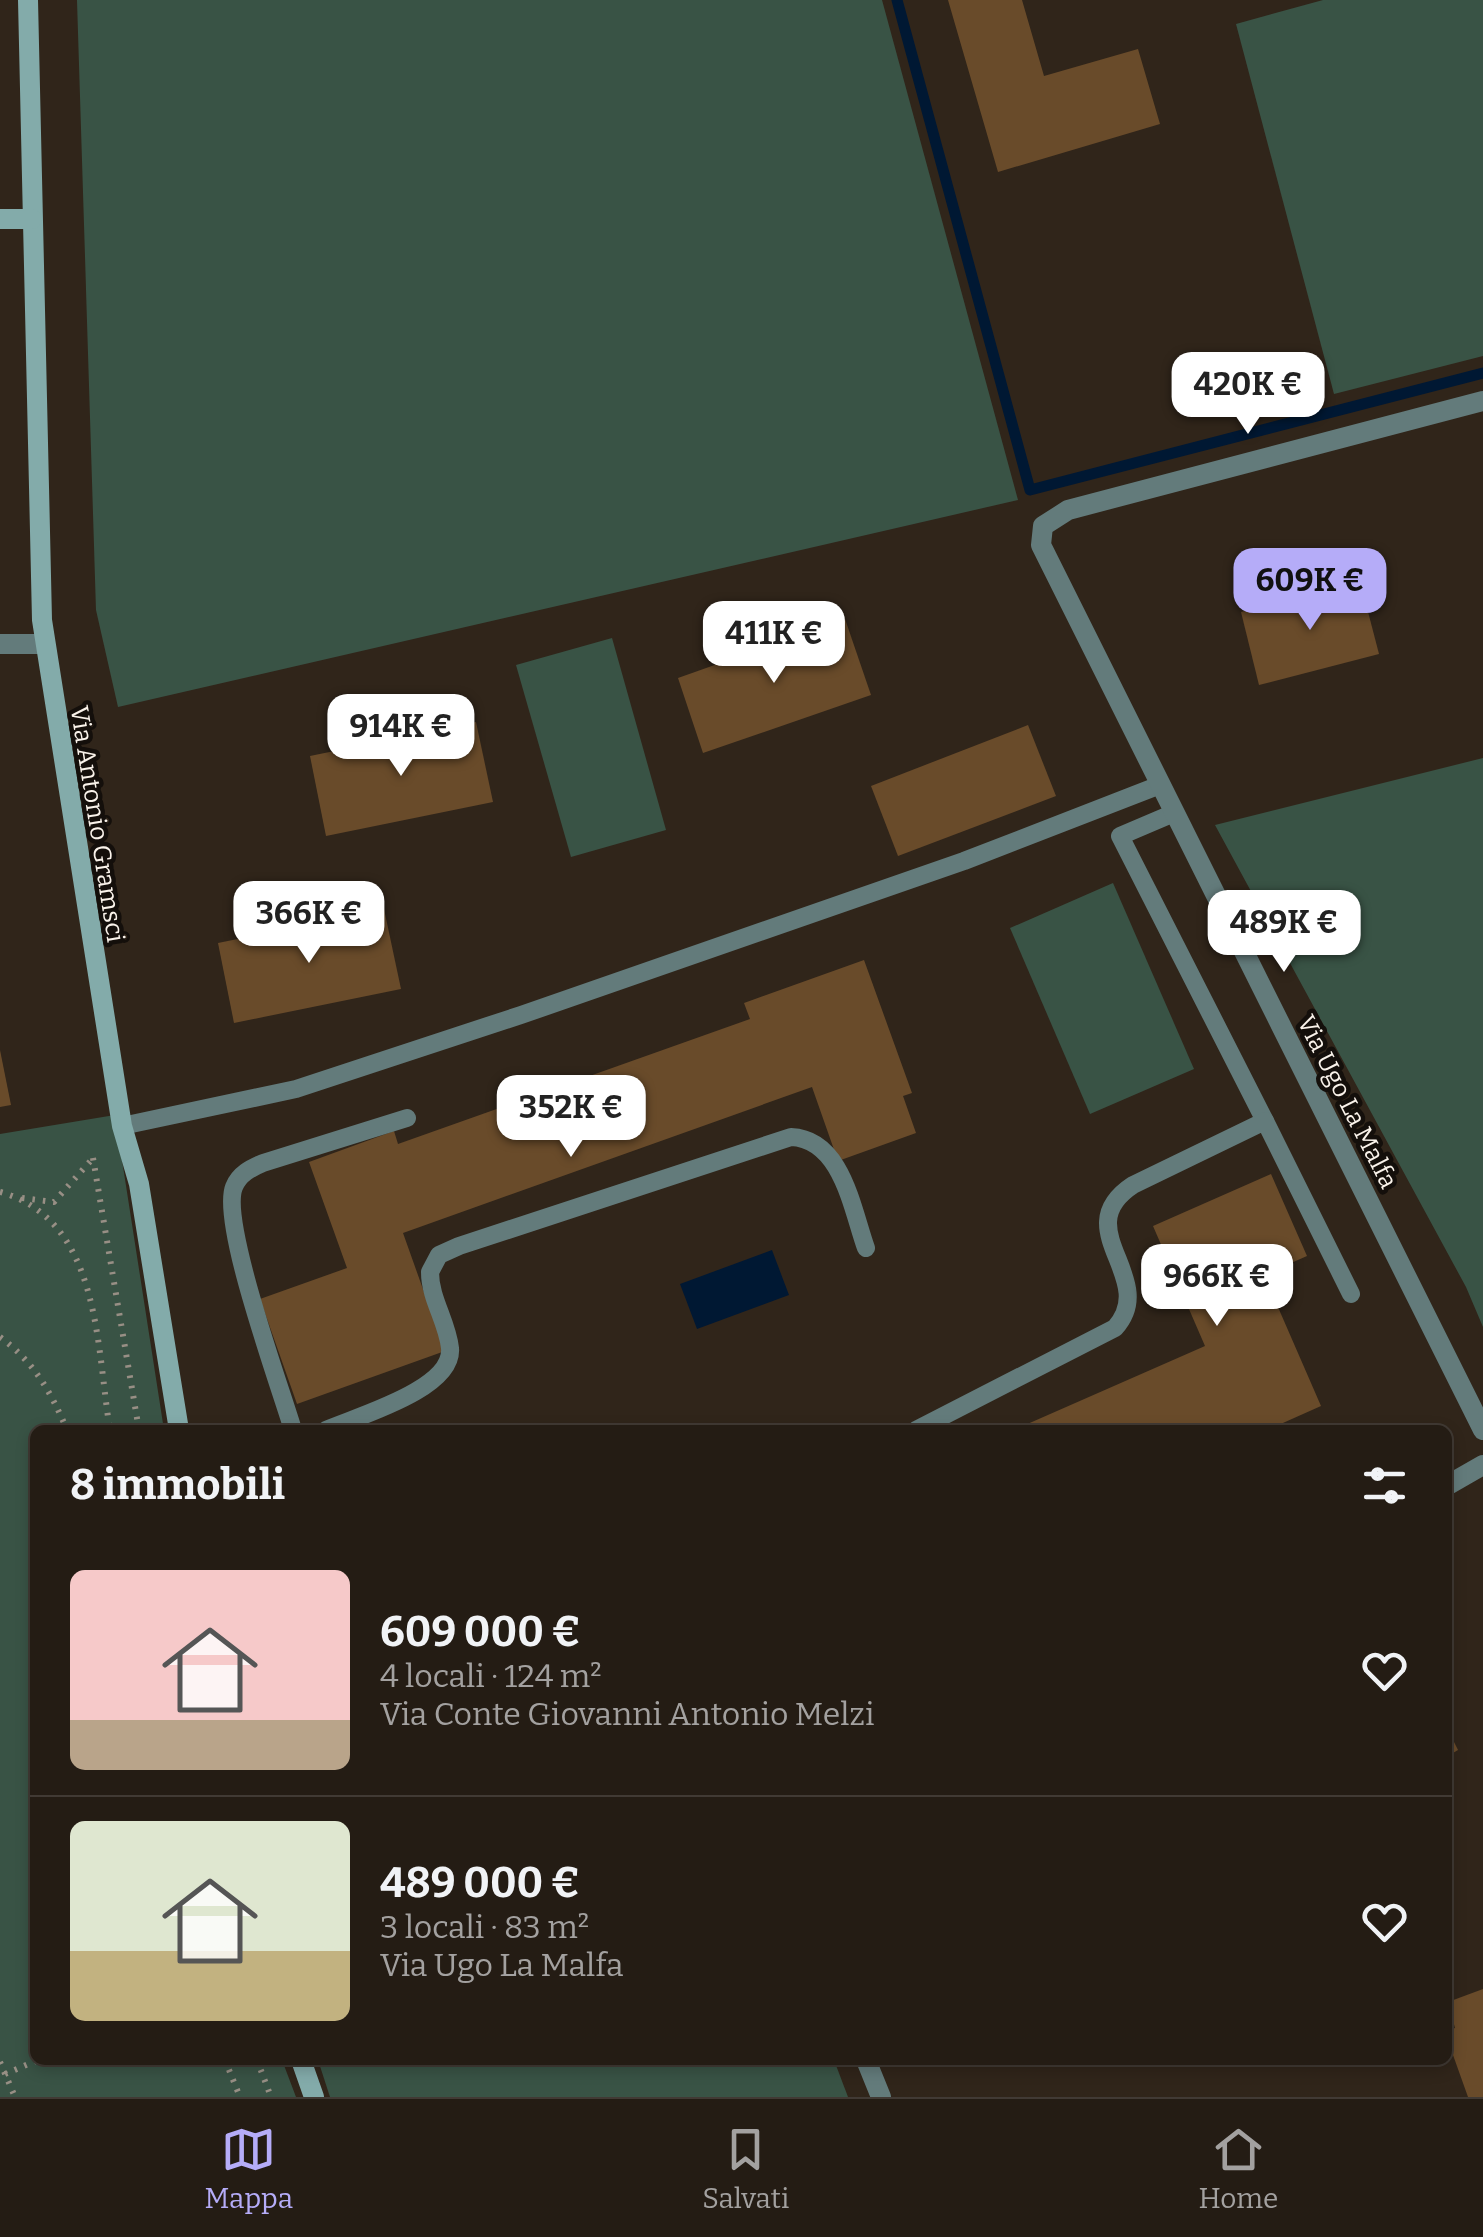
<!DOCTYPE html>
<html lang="it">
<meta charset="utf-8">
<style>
:root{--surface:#241c14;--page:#2c251d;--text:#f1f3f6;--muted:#a3a1a0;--line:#413a34;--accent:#b5acf8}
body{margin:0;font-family:Bitter,serif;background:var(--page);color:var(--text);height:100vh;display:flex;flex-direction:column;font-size:38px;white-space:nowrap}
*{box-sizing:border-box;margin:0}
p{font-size:32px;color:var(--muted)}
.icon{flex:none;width:55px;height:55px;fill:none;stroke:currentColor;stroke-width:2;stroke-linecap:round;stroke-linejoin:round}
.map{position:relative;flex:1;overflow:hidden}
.drawer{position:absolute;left:30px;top:1425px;width:1422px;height:640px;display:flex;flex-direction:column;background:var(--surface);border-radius:15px;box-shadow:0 5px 15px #0003,0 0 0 2px var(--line)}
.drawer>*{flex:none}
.price{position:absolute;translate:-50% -85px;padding:0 22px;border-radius:20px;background:#fff;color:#222;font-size:32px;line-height:65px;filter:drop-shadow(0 2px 5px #0008)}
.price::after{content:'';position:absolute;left:50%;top:60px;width:30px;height:22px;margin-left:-15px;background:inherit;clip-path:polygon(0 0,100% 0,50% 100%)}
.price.active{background:var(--accent);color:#111}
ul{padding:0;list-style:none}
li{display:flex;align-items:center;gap:30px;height:250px;padding:0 40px}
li+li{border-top:2px solid var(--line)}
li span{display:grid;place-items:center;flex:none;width:280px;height:200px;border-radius:15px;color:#555}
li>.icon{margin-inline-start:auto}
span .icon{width:120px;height:120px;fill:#fffc;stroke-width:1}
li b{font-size:42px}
h2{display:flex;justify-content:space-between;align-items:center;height:120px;padding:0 40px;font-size:42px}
.tab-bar{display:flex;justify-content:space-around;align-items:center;height:140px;border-top:2px solid var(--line);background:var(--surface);font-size:28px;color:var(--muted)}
.tab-bar a{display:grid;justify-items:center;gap:5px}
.tab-bar .active{color:var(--accent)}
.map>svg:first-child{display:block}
.green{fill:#395345}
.water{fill:#001833}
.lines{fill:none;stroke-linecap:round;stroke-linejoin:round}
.stream{stroke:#001833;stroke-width:11}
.building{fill:#694b2a}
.path{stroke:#988f85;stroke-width:6;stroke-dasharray:2.5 8;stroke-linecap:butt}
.lane{stroke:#637b7b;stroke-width:18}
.street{stroke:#637b7b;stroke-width:20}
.secondary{stroke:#83abaa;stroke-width:20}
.labels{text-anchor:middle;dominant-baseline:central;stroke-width:9;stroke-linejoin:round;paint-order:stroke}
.street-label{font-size:25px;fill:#faf3eb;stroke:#140f0b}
</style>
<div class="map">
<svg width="1483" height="2097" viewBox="0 0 1483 2097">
<rect width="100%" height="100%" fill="#30251a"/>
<g class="green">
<path d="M 77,0 L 882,0 L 1018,500 L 118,707 L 96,610 Z"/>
<path d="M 1323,0 L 1483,0 L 1483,356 L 1334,394 L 1236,24 Z"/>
<path d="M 612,638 L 666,830 L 571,857 L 516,665 Z"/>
<path d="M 1483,758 L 1483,1327 L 1466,1287 L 1215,825 Z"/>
<path d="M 1113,883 L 1194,1069 L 1090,1114 L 1010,928 Z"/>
<path d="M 115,1115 L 164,1430 L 35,1430 L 35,2060 L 282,2060 L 296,2097 L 0,2097 L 0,1134 Z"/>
<path d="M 318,2060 L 834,2060 L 848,2097 L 330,2097 Z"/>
</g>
<path class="water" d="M 772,1250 L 789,1295 L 697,1329 L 680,1284 Z"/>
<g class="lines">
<path class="stream" d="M 897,0 L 1030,490 L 1483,373"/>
</g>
<g class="building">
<path d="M 948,0 L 1022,0 L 1044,76 L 1138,49 L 1160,124 L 998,172 Z"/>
<path d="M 1360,581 L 1379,654 L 1259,685 L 1241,612 Z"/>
<path d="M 845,619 L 871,695 L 703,753 L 678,678 Z"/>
<path d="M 476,722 L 493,802 L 326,836 L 310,756 Z"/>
<path d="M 1028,725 L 1056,796 L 898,856 L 871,786 Z"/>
<path d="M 384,909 L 401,989 L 234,1023 L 218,943 Z"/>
<path d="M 864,960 L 912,1093 L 903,1096 L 916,1133 L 838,1161 L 812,1087 L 403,1233 L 445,1351 L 297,1404 L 260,1299 L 347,1268 L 309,1162 L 394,1131 L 398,1144 L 750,1019 L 744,1003 Z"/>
<path d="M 0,1050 L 11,1105 L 0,1107 Z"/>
<path d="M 1271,1174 L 1307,1256 L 1264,1275 L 1321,1406 L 1267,1430 L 1014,1430 L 1205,1346 L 1153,1226 Z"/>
<path d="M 1448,1730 L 1458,1750 L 1448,1756 Z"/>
<path d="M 1483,1989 L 1483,2097 L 1468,2097 L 1448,2041 L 1448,2030 L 1455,2028 L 1448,2002 Z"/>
</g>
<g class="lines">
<g class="path">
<path d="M 93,1158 L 139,1430"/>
<path d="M 0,1192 C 101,1220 96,1346 110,1430"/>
<path d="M 22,1198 L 54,1202 L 94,1157"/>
<path d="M 0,1337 C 34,1362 51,1392 67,1430"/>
<path d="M 225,2060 L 240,2097"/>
<path d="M 257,2060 L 271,2097"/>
<path d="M 0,2062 L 15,2097"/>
<path d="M 5,2074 L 38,2060"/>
</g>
<g class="lane">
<path d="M 1174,813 L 1120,836 L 1265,1121"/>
<path d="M 122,1126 L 296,1089 L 521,1015 L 964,861 L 1160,785"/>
<path d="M 293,1430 C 280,1386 220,1222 234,1187 C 239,1174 251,1168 263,1163 L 407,1118"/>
<path d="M 326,1430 C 358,1416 454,1389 450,1348 C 447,1321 430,1299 430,1272 L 439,1255 L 459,1246 L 791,1137 C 842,1139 852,1209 866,1248"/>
<path d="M 916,1430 L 1115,1328 C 1160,1278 1066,1229 1133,1185 L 1265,1121 L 1351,1294"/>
</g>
<g class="street">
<path d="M 1483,401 L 1068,510 L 1043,526 L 1041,545 L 1483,1430"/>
<path d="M 0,644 L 44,644"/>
<path d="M 1448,1485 L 1483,1465"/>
<path d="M 866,2060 L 881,2097"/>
</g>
<g class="secondary">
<path d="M 28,0 L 42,620 L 122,1126 L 139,1184 L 179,1430"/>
<path d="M 0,219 L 32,219"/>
<path d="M 301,2060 L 314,2097"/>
</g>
</g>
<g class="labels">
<g class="street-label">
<text transform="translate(97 824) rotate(81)">Via Antonio Gramsci</text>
<text transform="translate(1347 1102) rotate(63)">Via Ugo La Malfa</text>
</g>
</g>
</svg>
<b class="price" style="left:1248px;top:437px">420K €</b>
<b class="price active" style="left:1310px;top:633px">609K €</b>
<b class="price" style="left:774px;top:686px">411K €</b>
<b class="price" style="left:401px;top:779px">914K €</b>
<b class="price" style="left:309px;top:966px">366K €</b>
<b class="price" style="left:1284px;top:975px">489K €</b>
<b class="price" style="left:571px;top:1160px">352K €</b>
<b class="price" style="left:1217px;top:1329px">966K €</b>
<section class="drawer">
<h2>8 immobili<svg class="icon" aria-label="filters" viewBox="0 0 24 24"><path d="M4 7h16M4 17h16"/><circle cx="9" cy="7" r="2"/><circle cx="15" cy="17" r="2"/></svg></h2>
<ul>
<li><span style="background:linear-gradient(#f6c9c9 75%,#b9a48a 0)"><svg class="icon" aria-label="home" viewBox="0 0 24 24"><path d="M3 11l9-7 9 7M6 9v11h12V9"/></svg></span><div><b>609 000 €</b><p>4 locali · 124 m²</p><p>Via Conte Giovanni Antonio Melzi</p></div><svg class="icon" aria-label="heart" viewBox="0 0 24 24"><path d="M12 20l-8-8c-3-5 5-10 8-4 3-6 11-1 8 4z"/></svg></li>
<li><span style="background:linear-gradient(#dfe7d0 65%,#c2b280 0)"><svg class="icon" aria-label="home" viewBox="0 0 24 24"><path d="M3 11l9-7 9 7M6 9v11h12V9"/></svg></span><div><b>489 000 €</b><p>3 locali · 83 m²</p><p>Via Ugo La Malfa</p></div><svg class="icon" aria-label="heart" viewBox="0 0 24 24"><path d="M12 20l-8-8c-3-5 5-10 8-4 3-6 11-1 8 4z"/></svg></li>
</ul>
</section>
</div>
<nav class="tab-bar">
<a class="active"><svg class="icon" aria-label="map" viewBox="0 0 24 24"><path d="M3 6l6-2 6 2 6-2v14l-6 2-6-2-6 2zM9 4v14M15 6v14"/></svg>Mappa</a>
<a><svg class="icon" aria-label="saved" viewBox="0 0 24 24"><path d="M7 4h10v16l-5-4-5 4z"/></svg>Salvati</a>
<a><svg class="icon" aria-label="home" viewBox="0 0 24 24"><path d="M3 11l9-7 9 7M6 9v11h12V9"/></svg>Home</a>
</nav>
